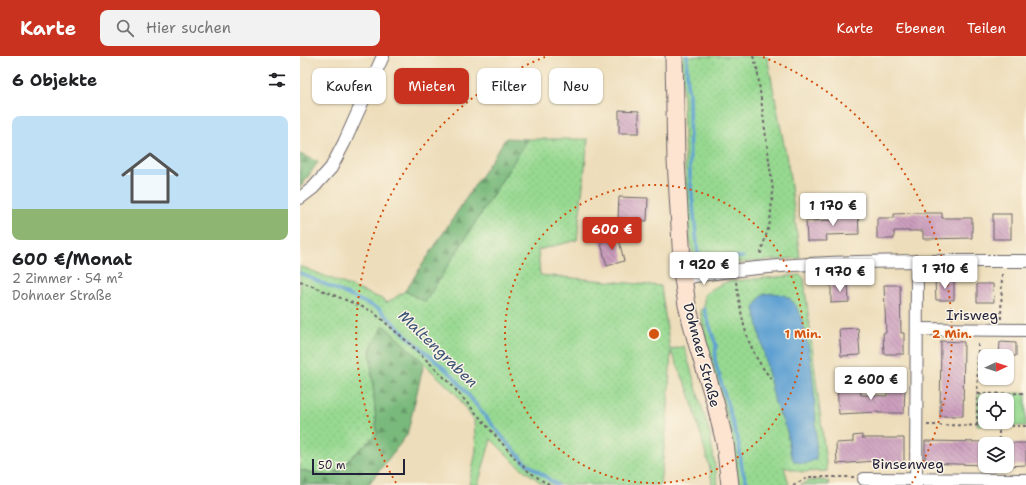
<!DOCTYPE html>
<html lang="de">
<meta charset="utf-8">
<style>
:root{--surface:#fff;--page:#f2f2f2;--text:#202124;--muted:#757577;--line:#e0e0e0;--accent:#c8321e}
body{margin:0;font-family:"Shantell Sans",sans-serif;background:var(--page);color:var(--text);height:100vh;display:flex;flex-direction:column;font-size:15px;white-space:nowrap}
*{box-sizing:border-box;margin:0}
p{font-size:13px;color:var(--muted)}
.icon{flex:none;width:22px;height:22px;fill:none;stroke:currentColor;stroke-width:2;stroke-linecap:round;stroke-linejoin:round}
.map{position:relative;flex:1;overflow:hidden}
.sheet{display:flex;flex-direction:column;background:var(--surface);width:300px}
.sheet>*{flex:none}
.banner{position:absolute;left:12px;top:12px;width:380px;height:36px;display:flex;gap:8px}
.needle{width:26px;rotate:86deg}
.fabs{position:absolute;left:678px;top:293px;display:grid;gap:8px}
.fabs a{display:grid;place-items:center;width:36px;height:36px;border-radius:8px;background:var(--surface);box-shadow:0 1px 3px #0004;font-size:20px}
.scale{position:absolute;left:12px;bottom:10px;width:93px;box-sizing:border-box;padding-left:4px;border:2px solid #22223b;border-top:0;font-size:11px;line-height:14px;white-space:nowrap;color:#22223b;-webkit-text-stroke:3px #fcf5e5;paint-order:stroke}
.price{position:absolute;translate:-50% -34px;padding:0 9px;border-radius:4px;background:#fff;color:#222;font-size:13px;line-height:26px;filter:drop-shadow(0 1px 2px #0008)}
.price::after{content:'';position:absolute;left:50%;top:24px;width:12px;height:9px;margin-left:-6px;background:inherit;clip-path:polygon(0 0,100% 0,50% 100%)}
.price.active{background:var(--accent);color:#fff}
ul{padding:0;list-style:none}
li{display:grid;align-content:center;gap:8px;height:212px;padding:0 12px}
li+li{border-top:1px solid var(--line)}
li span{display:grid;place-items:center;height:124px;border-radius:8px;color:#555}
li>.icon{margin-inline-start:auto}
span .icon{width:72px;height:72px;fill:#fffc;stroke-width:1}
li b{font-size:17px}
h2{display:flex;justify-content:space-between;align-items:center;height:48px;padding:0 12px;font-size:17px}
.pill{padding:0 14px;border-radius:8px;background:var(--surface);box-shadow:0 1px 3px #0004;font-size:14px;line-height:36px}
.pill.active{background:var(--accent);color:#fff}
header{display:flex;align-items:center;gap:24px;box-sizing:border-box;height:56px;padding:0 20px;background:var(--accent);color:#fff}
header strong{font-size:19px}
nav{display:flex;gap:22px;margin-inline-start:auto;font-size:14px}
.search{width:280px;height:36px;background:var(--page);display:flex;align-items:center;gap:10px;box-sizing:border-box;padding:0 14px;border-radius:8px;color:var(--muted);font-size:15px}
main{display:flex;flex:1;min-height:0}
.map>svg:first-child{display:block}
.grass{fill:url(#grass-dots);stroke:#5c7e66}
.forest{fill:url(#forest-firs);stroke:#4e6e5b}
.park{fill:url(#park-tufts);stroke:#5c7e66;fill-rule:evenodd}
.water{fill:#5ea0d2;stroke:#406186}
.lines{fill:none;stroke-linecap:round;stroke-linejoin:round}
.stream{stroke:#5ea0d2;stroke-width:3.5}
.building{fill:url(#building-back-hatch)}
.street-casing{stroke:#696367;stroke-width:14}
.secondary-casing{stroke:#696367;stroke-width:19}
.path{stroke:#696367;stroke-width:2;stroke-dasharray:3 3;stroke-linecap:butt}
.street{stroke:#fff;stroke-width:12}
.secondary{stroke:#fde4d1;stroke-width:17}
.ring{fill:none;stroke:#d45411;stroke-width:2;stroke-dasharray:2 4}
.labels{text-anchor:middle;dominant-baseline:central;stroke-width:3;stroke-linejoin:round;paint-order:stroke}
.street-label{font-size:14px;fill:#22223b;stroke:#fcf5e5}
.water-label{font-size:15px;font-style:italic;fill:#3a5477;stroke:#fcf5e5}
.centre{fill:#d45411;stroke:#fcf5e5;stroke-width:2}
.ring-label{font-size:12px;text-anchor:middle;font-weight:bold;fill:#d45411;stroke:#fcf5e5;stroke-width:3;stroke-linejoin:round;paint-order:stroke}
</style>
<header>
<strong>Karte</strong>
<div class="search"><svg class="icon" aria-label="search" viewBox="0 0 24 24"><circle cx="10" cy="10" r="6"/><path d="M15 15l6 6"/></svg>Hier suchen</div>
<nav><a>Karte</a><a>Ebenen</a><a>Teilen</a></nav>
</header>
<main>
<section class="sheet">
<h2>6 Objekte<svg class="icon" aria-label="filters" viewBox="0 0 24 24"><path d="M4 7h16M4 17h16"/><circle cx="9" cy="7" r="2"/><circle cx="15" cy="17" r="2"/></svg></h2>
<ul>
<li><span style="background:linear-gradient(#bfe0f5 75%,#8fb573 0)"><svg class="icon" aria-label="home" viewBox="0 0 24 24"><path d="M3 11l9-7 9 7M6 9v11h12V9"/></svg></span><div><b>600 €/Monat</b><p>2 Zimmer · 54 m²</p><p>Dohnaer Straße</p></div></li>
</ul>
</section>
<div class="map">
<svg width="726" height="429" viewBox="0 0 726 429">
<defs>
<pattern id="grass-dots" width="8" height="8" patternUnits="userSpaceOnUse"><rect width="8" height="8" fill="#97d991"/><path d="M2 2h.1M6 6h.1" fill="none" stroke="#82ba7e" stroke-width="1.8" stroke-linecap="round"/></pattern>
<pattern id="forest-firs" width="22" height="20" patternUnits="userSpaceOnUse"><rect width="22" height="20" fill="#79b97b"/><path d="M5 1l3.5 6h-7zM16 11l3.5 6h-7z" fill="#639666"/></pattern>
<pattern id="park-tufts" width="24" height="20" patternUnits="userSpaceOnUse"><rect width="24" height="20" fill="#97d991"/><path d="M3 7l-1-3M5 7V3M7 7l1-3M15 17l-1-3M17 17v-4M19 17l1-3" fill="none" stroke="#82ba7e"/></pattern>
<pattern id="building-back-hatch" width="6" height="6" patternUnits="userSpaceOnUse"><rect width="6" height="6" fill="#cc9fbe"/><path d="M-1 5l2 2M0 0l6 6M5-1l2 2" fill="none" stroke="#a5819c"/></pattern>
</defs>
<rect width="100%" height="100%" fill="#fcf5e5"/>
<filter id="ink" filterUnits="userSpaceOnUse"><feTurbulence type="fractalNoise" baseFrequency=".025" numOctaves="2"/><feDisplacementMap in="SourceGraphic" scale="8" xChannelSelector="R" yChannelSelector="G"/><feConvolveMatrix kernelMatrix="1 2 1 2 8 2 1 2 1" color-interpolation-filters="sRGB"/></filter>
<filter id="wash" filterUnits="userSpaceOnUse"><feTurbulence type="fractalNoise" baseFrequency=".012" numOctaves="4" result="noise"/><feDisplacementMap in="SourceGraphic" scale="16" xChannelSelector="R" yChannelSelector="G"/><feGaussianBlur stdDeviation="0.9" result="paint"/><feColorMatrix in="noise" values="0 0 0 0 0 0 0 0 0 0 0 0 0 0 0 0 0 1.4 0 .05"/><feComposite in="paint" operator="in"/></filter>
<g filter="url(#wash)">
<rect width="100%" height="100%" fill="#edddba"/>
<g class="grass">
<path d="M 382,0 L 467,0 L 489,115 L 500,202 L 410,209 L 401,207 L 394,203 C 387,180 388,156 386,132 C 384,88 383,44 382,0 Z"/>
<path d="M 228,83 L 288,83 L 277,184 L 238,194 L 240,219 L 361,230 L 370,294 L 384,290 L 410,379 L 418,429 L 412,429 L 410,413 L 389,336 L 371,295 L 367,367 L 360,429 L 244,429 L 216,408 L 191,383 L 178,429 L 169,429 L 176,395 L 174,365 L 157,339 L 83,269 L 70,294 L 77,378 L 31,420 L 0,414 L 0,210 L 82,243 L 87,247 L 105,235 L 125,246 Z"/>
<path d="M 501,219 L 504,223 L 527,415 L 502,416 L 484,411 L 489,428 L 487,429 L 439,429 L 430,373 L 408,294 L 400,254 L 404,252 L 404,239 C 413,232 420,228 431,225 Z"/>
<path d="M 522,424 L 529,426 L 529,429 L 500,429 L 508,425 Z"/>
</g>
<g class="forest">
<path d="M 206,82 L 228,83 L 125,246 L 105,235 Z"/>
<path d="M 0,98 L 18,106 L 0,132 Z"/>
<path d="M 83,269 L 124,307 L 107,379 L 68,429 L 0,429 L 0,414 L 31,420 L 77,378 L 70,294 Z"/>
</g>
<path class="park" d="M 726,337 L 726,370 L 677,369 L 678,338 ZM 685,344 L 707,344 L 707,366 L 685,366 Z"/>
<path class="water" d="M 474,237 C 478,238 485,239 489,242 C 514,262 517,370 516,403 L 505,408 L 494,405 L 490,396 L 487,375 L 475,347 L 454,252 L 463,238 Z"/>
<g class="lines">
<g class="stream">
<path d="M 387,0 L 387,30 L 389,36 L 390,120 L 398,197 L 402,203 L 443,201"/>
<path d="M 0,217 L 79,253 L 106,279 L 153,320 L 207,387 L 226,407 L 257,429"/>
<path d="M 404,253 L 416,289 L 415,305 L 439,389 L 442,413 L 448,429"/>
</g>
</g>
<g id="blocks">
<g class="building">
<path d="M 319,54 L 339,55 L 339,77 L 319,77 Z"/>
<path d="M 319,141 L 348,142 L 347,165 L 318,164 Z"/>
<path d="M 558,155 L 559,178 L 526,179 L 527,185 L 507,185 L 506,165 L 539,164 L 539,156 Z"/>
<path d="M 622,157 L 642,157 L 642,162 L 672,162 L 672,182 L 623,183 L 623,175 L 594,175 L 594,183 L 577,183 L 577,162 L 594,162 L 594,158 Z"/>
<rect x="693" y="158" width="18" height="25"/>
<path d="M 318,180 L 324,205 L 307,210 L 300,184 Z"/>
<path d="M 635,224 L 654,224 L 654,244 L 636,244 Z"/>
<path d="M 548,227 L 549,246 L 531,247 L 531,228 Z"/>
<path d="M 677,228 L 693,228 L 694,246 L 677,246 Z"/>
<path d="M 584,229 L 600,229 L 601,277 L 604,277 L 604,298 L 584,298 L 583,277 L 586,277 Z"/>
<path d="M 558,272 L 560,299 L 541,300 L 539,273 Z"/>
<path d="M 641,285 L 664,286 L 663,360 L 640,360 Z"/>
<path d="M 700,286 L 716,287 L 716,300 L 699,300 Z"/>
<path d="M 560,330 L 561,339 L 587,340 L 587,331 L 605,331 L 604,357 L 578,357 L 578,356 L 539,358 L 537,332 Z"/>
<path d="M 562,379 L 562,382 L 604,382 L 604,408 L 574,408 L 575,405 L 537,408 L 536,387 L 553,386 L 553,380 Z"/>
<path d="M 625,385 L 685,386 L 685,409 L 625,407 Z"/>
<path d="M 707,387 L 726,387 L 726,409 L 707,410 Z"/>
</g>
</g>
</g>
<g filter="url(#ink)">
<use href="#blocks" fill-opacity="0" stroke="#696367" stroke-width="1"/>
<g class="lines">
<g class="street-casing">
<g id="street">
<path d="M 0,142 L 13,132 L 31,112 L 44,87 L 83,0"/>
<path d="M 383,222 C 496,202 612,205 726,205"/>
<path d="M 617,273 L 726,274"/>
<path d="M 564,423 L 726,424"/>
<path d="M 616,429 L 617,205"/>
</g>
</g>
<g class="secondary-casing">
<path id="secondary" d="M 374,0 L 376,104 L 383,222 L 387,249 L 397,287 L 415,346 L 425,387 L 430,429"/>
</g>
<g class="path">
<path d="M 453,0 L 457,12 L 473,135 L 470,166 L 460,200"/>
<path d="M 0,225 L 72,255 L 110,288 L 149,326 L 214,401 L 228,415 L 249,429"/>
<path d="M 436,226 C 440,247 442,270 451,290 C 456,303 464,314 473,325"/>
<path d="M 701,263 L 702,217"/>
<path d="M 678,338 L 726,337"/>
<path d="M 627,369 L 726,370"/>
<path d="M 677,369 L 678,286"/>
<path d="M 699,369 L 699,388"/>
<path d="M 493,429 L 510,421 L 554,421"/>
</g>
<use href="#street" class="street"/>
<use href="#secondary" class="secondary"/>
</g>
</g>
<g class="ring">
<circle cx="354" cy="278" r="149"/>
<path d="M96 427A298 298 0 0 1 245 1M463 1A298 298 0 0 1 612 427"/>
</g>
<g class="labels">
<g class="street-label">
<text x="672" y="259">Irisweg</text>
<text transform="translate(402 299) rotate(75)">Dohnaer Straße</text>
<text x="608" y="408">Binsenweg</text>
</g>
<g class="water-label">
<text transform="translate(138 293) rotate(44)">Maltengraben</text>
</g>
</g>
<circle cx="354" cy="278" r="6" class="centre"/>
<g class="ring-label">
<text x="503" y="282">1 Min.</text>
<text x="652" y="282">2 Min.</text>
</g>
</svg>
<div class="fabs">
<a><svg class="needle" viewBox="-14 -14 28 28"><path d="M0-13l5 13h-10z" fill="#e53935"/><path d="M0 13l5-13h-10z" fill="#757577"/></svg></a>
<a><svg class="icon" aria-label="locate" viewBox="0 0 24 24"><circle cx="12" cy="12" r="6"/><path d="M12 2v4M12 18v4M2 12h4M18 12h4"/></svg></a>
<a><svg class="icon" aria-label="layers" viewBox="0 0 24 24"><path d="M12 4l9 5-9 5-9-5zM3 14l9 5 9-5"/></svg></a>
</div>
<div class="scale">50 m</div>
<b class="price" style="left:533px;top:171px">1 170 €</b>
<b class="price active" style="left:312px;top:195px">600 €</b>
<b class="price" style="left:404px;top:230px">1 920 €</b>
<b class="price" style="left:645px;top:234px">1 710 €</b>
<b class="price" style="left:540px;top:237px">1 970 €</b>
<b class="price" style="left:571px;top:345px">2 600 €</b>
<div class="banner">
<a class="pill">Kaufen</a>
<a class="pill active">Mieten</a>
<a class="pill">Filter</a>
<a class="pill">Neu</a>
</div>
</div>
</main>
